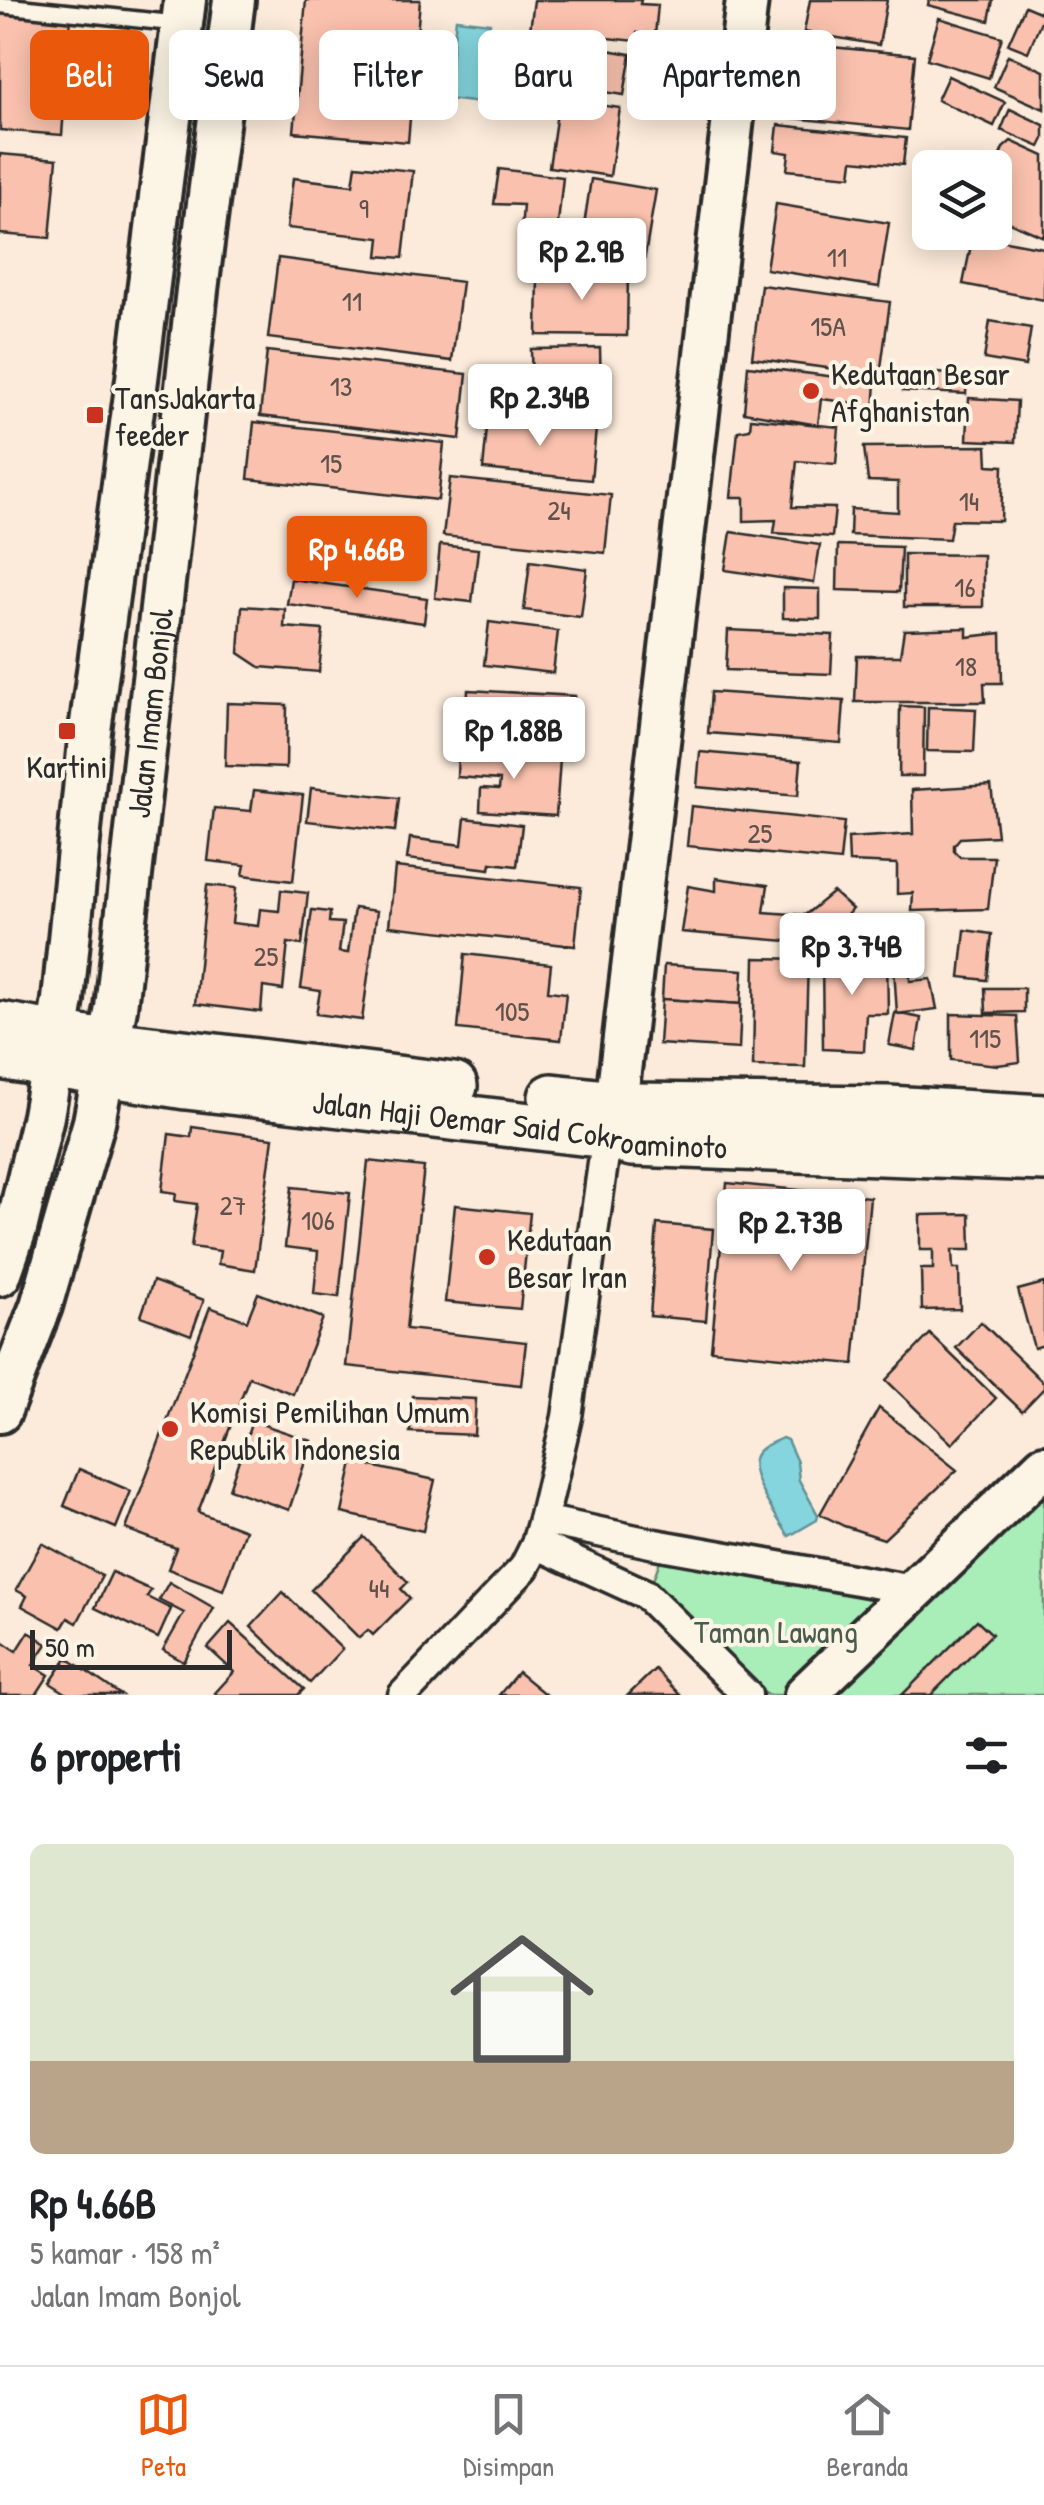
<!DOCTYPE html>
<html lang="id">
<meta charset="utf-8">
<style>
:root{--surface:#fff;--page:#f6f6f6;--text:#202124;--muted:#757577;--line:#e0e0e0;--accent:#ea580c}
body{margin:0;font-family:"Patrick Hand",sans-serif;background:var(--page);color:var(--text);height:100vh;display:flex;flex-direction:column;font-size:38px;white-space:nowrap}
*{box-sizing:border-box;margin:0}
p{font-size:32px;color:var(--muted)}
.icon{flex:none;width:55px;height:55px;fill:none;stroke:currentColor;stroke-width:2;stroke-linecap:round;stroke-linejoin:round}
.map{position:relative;height:1695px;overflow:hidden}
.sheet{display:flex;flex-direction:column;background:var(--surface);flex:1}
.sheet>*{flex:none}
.hud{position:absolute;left:30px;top:30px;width:985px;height:90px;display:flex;gap:20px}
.controls{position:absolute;left:912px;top:150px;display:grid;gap:20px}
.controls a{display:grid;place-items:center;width:100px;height:100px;border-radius:15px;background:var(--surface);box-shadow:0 5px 25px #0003;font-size:50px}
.scale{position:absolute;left:30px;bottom:25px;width:202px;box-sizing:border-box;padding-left:10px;border:5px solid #2b2b2b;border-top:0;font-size:28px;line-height:35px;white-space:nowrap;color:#2b2b2b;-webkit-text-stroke:8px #fcf5e5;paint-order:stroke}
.price{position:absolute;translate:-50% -85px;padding:0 22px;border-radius:10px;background:#fff;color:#222;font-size:32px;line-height:65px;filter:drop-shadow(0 2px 5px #0008)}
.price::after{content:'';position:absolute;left:50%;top:60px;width:30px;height:22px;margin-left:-15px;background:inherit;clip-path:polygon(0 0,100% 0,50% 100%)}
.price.active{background:var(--accent);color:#fff}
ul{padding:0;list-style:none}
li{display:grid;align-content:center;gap:20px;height:530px;padding:0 30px}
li+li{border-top:2px solid var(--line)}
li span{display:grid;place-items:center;height:310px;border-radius:15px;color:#555}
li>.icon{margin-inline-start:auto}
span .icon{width:180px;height:180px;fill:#fffc;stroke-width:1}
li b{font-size:42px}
h2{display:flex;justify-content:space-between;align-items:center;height:120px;padding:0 30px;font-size:42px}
.chip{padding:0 35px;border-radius:15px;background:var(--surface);box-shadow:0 5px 25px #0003;font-size:35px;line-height:90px}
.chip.active{background:var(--accent);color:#fff}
.menu{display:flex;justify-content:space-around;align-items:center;height:140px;border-top:2px solid var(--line);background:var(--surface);font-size:28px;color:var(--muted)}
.menu a{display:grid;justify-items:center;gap:5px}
.menu .active{color:var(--accent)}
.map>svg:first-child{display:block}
.green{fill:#a9edb9;stroke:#6a8c72;stroke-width:2.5}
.water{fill:#85d5de;stroke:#619196;stroke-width:2.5}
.building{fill:#fac2ae;stroke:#2b2b2b;stroke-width:2.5}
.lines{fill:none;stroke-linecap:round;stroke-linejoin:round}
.lane-casing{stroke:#2b2b2b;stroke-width:21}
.street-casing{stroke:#2b2b2b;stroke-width:35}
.secondary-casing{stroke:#2b2b2b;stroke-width:48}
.primary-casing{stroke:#2b2b2b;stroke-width:52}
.lane{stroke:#fcf5e5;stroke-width:14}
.street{stroke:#fcf5e5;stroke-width:28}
.secondary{stroke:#fcf5e5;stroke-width:40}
.primary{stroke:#fcf5e5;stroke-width:45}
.poi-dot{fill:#c8321e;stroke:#fcf5e5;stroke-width:4}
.labels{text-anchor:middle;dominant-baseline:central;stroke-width:8;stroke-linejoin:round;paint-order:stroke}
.number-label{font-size:28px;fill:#5f514c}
.poi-label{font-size:32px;fill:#2b2b2b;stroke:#fcf5e5;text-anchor:start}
.street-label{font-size:32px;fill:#2b2b2b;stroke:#fcf5e5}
.park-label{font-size:32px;fill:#4a5c4e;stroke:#fcf5e5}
</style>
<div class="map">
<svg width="1044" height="1695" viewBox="0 0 1044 1695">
<rect width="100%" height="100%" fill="#fcebda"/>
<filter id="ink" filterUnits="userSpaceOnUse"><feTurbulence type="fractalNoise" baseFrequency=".01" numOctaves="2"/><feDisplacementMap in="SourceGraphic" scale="20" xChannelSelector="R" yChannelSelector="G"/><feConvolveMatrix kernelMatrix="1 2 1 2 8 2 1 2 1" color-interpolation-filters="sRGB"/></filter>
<g filter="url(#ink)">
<g class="green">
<path d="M 1044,1481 L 1044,1695 L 838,1695 Z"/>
<path d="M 661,1558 L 884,1599 L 784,1695 L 767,1695 L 652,1583 Z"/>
</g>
<g class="water">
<path d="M 456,19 L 490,23 L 481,103 L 447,99 Z"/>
<path d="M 782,1438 L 787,1440 L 797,1462 L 799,1480 L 818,1515 L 817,1520 L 789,1536 C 778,1519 746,1475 755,1456 C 760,1446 773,1443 782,1438 Z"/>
</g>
<g class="building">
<path d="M 306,0 L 420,0 L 408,142 L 294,132 Z"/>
<path d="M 534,0 L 641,0 L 640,4 L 658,5 L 655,35 L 637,33 L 636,41 L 530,30 Z"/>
<path d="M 810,0 L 887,0 L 879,45 L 804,32 Z"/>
<path d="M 929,0 L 993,0 L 989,21 L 928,5 Z"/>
<path d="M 1025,6 L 1044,14 L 1028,52 L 1008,44 Z"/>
<path d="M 0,13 L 71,18 L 62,135 L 0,130 Z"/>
<path d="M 939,18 L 1002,37 L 989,78 L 927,59 Z"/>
<path d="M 789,43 L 915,55 L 908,130 L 782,117 Z"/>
<path d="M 585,46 L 631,54 L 624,95 L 578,88 Z"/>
<path d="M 1008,55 L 1044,71 L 1044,109 L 994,87 Z"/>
<path d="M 948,76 L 1005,102 L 994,126 L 937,100 Z"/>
<path d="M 559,99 L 620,108 L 610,176 L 549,167 Z"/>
<path d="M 1010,109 L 1044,125 L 1044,139 L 1040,147 L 1001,130 Z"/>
<path d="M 778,125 L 906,138 L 903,165 L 853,160 L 851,176 L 787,170 L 789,153 L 775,151 Z"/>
<path d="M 1011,141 L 1044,156 L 1044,237 L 995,216 L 995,168 L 1003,148 Z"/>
<path d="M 0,154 L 57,159 L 50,238 L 0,234 Z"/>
<path d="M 356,165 L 413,171 L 403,258 L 378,256 L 380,238 L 287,228 L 293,178 L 353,185 Z"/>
<path d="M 499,169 L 563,177 L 554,261 L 519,259 L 523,205 L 494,204 Z"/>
<path d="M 591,179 L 656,190 L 644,262 L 580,252 Z"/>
<path d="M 776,204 L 889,223 L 879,287 L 766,269 Z"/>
<path d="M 973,235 L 1044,248 L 1044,300 L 963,284 Z"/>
<path d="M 278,258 L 462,282 L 452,361 L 268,338 Z"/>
<path d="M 538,270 L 628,271 L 627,336 L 537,335 Z"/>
<path d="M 761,285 L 890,302 L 880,375 L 752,358 Z"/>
<path d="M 990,321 L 1031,328 L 1025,366 L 984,359 Z"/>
<path d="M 600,348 L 601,392 L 532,393 L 531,349 Z"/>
<path d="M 267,351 L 467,374 L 460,439 L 260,416 Z"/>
<path d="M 748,366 L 876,382 L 874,412 L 855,416 L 854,403 L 821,399 L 818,425 L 744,412 Z"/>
<path d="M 903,371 L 967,375 L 966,394 L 903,391 Z"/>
<path d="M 969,398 L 1017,401 L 1015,442 L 967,440 Z"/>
<path d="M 488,418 L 596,429 L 591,480 L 483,469 Z"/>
<path d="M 751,418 L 839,427 L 836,464 L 797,461 L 792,507 L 835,508 L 832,537 L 774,533 L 776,520 L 744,521 L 744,497 L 731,497 L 738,431 L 750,429 Z"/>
<path d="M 254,422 L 444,443 L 438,500 L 248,479 Z"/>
<path d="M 987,446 L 988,465 L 1003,466 L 1001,521 L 952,520 L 949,539 L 850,535 L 851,509 L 898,512 L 898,482 L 868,481 L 864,447 Z"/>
<path d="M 450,478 L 611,495 L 605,553 L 443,536 Z"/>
<path d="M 731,532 L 820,545 L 814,583 L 725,570 Z"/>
<path d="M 440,545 L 478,549 L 472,602 L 435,598 Z"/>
<path d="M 838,545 L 901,547 L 899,592 L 837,590 Z"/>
<path d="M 904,554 L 983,555 L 983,607 L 904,607 Z"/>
<path d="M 530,561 L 587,569 L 581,617 L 524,610 Z"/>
<path d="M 291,579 L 427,598 L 424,623 L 287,604 Z"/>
<path d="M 783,588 L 820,589 L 820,619 L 783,618 Z"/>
<path d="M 242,606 L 285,609 L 284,627 L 323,630 L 319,672 L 260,667 L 239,653 Z"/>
<path d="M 489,622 L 558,631 L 553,673 L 484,665 Z"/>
<path d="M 967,628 L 967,637 L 1001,633 L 1002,683 L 984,683 L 985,702 L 855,702 L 857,656 L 900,656 L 904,630 Z"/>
<path d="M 728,630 L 833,635 L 831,674 L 726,670 Z"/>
<path d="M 468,690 L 575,696 L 572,748 L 465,742 Z"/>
<path d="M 711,692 L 844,701 L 841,743 L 708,733 Z"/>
<path d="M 227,703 L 287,705 L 286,768 L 225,766 Z"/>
<path d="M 900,706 L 924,707 L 923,776 L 899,776 Z"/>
<path d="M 928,707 L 976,709 L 974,752 L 927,751 Z"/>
<path d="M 458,752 L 560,759 L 556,816 L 480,811 L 481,788 L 499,789 L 500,780 L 457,777 Z"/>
<path d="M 700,752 L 801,761 L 798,796 L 697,787 Z"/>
<path d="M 991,785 L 997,836 L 960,838 L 954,845 L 954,851 L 960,857 L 994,857 L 988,909 L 912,911 L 913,893 L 897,894 L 897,864 L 849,862 L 848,838 L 913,834 L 912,790 Z"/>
<path d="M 311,788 L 399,798 L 395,831 L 307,821 Z"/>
<path d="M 254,790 L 303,795 L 293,881 L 243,875 L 245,865 L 208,861 L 214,808 L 251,811 Z"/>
<path d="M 691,806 L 844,822 L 840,861 L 687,846 Z"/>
<path d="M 465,818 L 522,825 L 517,866 L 491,863 L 490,869 L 407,859 L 410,838 L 462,845 Z"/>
<path d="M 395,867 L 581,887 L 575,946 L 389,926 Z"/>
<path d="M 716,878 L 768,885 L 764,912 L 805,915 L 833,892 L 852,909 L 823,944 L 681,932 L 688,886 L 716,891 Z"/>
<path d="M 207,885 L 236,888 L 232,923 L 258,926 L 260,909 L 279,911 L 281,890 L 308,893 L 302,945 L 288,943 L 283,990 L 263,987 L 261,1012 L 195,1004 Z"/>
<path d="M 354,908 L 377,911 L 362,1020 L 316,1014 L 320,991 L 301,988 L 312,910 L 330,912 L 329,922 L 343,923 L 339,952 L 348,953 Z"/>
<path d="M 965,930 L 992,934 L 987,980 L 960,977 Z"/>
<path d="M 892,937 L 908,937 L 910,981 L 931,979 L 937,1009 L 897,1014 Z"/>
<path d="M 465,954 L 551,964 L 548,991 L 566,993 L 561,1040 L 458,1029 Z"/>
<path d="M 822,954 L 887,955 L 888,1014 L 866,1014 L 864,1051 L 823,1049 Z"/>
<path d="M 755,958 L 808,959 L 805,1067 L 753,1066 Z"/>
<path d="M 664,965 L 743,970 L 741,1004 L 662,999 Z"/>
<path d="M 985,988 L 1024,988 L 1024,1012 L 986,1013 Z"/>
<path d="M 662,999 L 741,1004 L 739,1049 L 659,1044 Z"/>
<path d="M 895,1013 L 921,1018 L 916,1050 L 889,1045 Z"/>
<path d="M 951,1014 L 1017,1016 L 1020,1062 L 998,1065 L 951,1060 Z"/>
<path d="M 192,1127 L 273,1138 L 255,1270 L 218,1264 L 220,1251 L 191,1247 L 197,1204 L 175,1201 L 176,1193 L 162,1191 L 169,1134 L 191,1137 Z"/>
<path d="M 368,1161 L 424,1167 L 406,1329 L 526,1342 L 521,1385 L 346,1366 Z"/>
<path d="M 727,1183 L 870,1197 L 854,1364 L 711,1350 Z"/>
<path d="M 292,1187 L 350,1193 L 339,1297 L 314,1294 L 318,1251 L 285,1247 Z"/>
<path d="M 455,1205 L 530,1213 L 520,1309 L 445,1302 Z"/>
<path d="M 970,1214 L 971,1250 L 952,1250 L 953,1269 L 959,1269 L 960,1309 L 922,1310 L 921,1269 L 933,1269 L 933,1250 L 920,1250 L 920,1215 Z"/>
<path d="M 657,1224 L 713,1229 L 706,1321 L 650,1316 Z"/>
<path d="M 153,1281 L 204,1300 L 191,1335 L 141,1316 Z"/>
<path d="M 1044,1283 L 1044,1345 L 1034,1348 L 1018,1290 Z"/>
<path d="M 258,1293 L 323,1318 L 293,1394 L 249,1377 L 198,1512 L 245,1530 L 223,1590 L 168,1569 L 176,1548 L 126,1529 L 210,1307 L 247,1321 Z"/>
<path d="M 981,1322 L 1044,1383 L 1044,1388 L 1022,1411 L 956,1348 Z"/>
<path d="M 930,1334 L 996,1398 L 952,1444 L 886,1380 Z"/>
<path d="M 412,1396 L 476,1399 L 474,1435 L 410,1432 Z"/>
<path d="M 879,1408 L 957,1470 L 884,1539 L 844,1526 L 820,1514 Z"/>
<path d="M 252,1421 L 312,1441 L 289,1510 L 229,1489 Z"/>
<path d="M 353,1462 L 435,1480 L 423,1531 L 342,1513 Z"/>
<path d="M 79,1469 L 131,1491 L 116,1528 L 64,1506 Z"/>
<path d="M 364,1537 L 408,1582 L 401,1589 L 410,1598 L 373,1635 L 368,1630 L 359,1638 L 311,1590 Z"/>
<path d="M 42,1543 L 102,1576 L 77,1623 L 68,1618 L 62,1628 L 22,1606 L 27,1596 L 16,1590 Z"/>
<path d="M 112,1572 L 151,1590 L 147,1597 L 171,1609 L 158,1638 L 95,1608 Z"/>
<path d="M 169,1582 L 214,1608 L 184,1662 L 163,1650 L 184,1613 L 159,1600 Z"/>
<path d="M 283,1592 L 342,1649 L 310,1683 L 251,1627 Z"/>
<path d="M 977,1620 L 992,1634 L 931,1695 L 902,1695 Z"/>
<path d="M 230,1623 L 304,1689 L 298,1695 L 217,1695 L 215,1693 L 234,1672 L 208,1648 Z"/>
<path d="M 29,1632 L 47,1644 L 33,1665 L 49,1675 L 36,1695 L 0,1695 L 0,1640 L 17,1651 Z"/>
<path d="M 67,1658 L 121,1695 L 69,1695 L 50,1683 Z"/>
<path d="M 655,1669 L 680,1695 L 628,1695 Z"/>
<path d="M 518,1672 L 546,1695 L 499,1695 Z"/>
</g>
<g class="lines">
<g class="lane-casing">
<path id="lane" d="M 0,5 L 181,24"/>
</g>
<g class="street-casing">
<g id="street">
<path d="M 543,1520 L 655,1544 L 913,1590"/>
<path d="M 536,1544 L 645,1594 L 747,1695"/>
<path d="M 403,1695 L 524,1568 L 536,1544 L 543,1520 L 567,1417 L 607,1135"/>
</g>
</g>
<g class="secondary-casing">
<g id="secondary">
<path d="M 616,1105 L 747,0"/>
<path d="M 0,1275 L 16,1229 L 43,1116 L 63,1000 L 90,731 L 136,387 L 185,0"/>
<path id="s1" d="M 0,1412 L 41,1306 L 94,1122 L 116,1008 L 197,290 L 234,0"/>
<path d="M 805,1695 L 1044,1466"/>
</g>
</g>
<g class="primary-casing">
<g id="primary">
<path d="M 0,1025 L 110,1044 L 454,1086"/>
<path id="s2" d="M 0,1056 L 186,1086 L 607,1135 L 632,1143 L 1044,1158"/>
<path d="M 552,1097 L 634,1106 L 888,1109 L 1044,1118"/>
</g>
</g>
<use href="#lane" class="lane"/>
<use href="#street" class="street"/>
<use href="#secondary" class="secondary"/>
<use href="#primary" class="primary"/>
</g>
</g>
<g class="poi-dot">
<circle cx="811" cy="391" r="10"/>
<rect x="85" y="405" width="20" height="20" rx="5"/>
<rect x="57" y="721" width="20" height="20" rx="5"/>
<circle cx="487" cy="1257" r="10"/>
<circle cx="170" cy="1429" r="10"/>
</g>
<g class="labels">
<g class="number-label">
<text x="364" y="208">9</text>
<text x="837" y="257">11</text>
<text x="352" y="301">11</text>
<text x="828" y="326">15A</text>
<text x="341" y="386">13</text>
<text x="331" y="463">15</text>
<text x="969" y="501">14</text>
<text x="559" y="510">24</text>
<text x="965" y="587">16</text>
<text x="966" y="666">18</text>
<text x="760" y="833">25</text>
<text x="266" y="956">25</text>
<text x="512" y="1011">105</text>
<text x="985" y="1038">115</text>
<text x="233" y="1205">27</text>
<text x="318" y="1220">106</text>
<text x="379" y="1588">44</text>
</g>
<g class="poi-label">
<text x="831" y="373">Kedutaan Besar<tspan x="831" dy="37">Afghanistan</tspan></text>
<text x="115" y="397">TansJakarta<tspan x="115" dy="37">feeder</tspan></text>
<text x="67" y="766" text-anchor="middle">Kartini</text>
<text x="507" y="1239">Kedutaan<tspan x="507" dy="37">Besar Iran</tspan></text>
<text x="190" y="1411">Komisi Pemilihan Umum<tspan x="190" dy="37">Republik Indonesia</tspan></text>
</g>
<g class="street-label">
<text stroke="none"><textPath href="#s1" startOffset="718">Jalan Imam Bonjol</textPath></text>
<text stroke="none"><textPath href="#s2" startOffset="525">Jalan Haji Oemar Said Cokroaminoto</textPath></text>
</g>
<g class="park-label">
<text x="776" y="1631">Taman Lawang</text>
</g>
</g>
</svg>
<div class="controls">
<a><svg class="icon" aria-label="layers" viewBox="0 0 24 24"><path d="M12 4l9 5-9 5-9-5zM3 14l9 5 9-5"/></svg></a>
</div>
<div class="scale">50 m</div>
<b class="price" style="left:582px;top:303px">Rp 2.9B</b>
<b class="price" style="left:540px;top:449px">Rp 2.34B</b>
<b class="price active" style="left:357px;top:601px">Rp 4.66B</b>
<b class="price" style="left:514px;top:782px">Rp 1.88B</b>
<b class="price" style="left:852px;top:998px">Rp 3.74B</b>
<b class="price" style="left:791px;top:1274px">Rp 2.73B</b>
<div class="hud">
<a class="chip active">Beli</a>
<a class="chip">Sewa</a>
<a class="chip">Filter</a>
<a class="chip">Baru</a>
<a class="chip">Apartemen</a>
</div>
</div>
<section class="sheet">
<h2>6 properti<svg class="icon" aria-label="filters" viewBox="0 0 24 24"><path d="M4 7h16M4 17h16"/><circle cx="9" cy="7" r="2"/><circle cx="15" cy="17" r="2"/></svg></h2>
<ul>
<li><span style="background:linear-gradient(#dfe7d0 70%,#b9a48a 0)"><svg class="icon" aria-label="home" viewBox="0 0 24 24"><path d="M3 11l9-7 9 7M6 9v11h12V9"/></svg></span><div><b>Rp 4.66B</b><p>5 kamar · 158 m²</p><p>Jalan Imam Bonjol</p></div></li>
</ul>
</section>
<nav class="menu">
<a class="active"><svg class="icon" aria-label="map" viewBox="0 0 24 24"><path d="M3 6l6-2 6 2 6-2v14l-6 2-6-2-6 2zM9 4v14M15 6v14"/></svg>Peta</a>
<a><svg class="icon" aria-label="saved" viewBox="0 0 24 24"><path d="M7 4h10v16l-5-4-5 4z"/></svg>Disimpan</a>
<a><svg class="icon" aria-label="home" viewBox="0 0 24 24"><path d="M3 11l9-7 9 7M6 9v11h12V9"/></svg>Beranda</a>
</nav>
